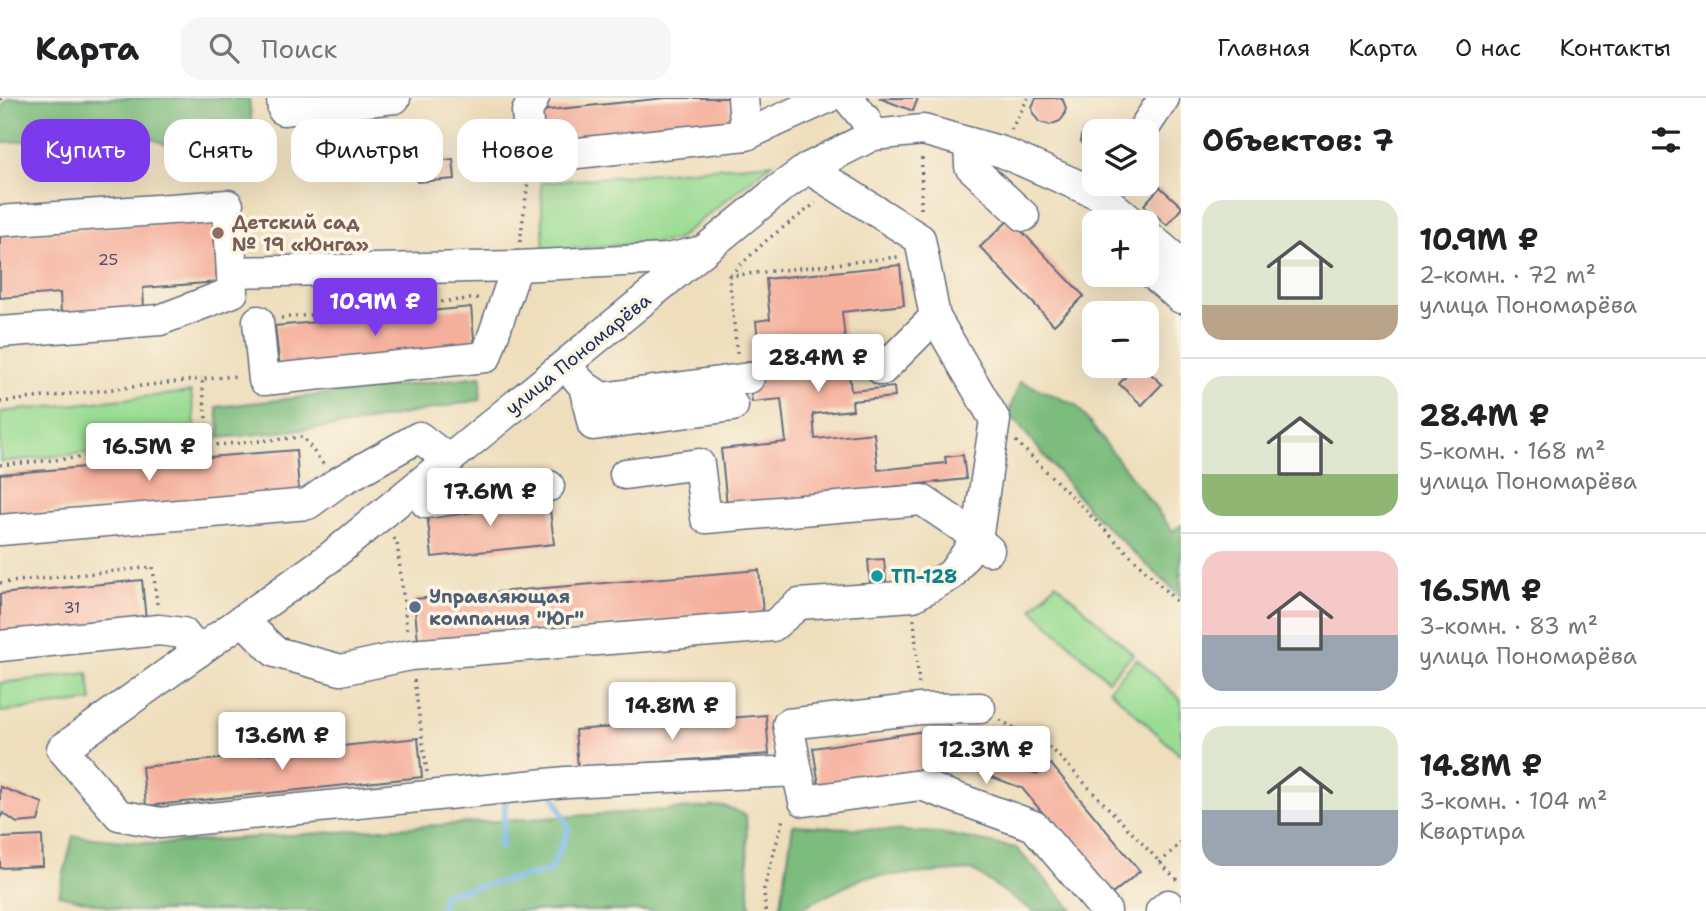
<!DOCTYPE html>
<html lang="ru">
<meta charset="utf-8">
<style>
:root{--surface:#fff;--page:#f6f6f6;--text:#202124;--muted:#757577;--line:#e0e0e0;--accent:#7c3aed}
body{margin:0;font-family:"Shantell Sans",sans-serif;background:var(--page);color:var(--text);height:100vh;display:flex;flex-direction:column;font-size:26px;white-space:nowrap}
*{box-sizing:border-box;margin:0}
p{font-size:23px;color:var(--muted)}
.icon{flex:none;width:38px;height:38px;fill:none;stroke:currentColor;stroke-width:2;stroke-linecap:round;stroke-linejoin:round}
.map{position:relative;flex:1;overflow:hidden}
.drawer{display:flex;flex-direction:column;background:var(--surface);width:525px}
.drawer>*{flex:none}
.top-card{position:absolute;left:21px;top:21px;width:665px;height:63px;display:flex;gap:14px}
.tools{position:absolute;left:1082px;top:21px;display:grid;gap:14px}
.tools a{display:grid;place-items:center;width:77px;height:77px;border-radius:14px;background:var(--surface);box-shadow:0 7px 28px #0002;font-size:35px}
.price{position:absolute;translate:-50% -60px;padding:0 16px;border-radius:7px;background:#fff;color:#222;font-size:23px;line-height:46px;filter:drop-shadow(0 2px 4px #0008)}
.price::after{content:'';position:absolute;left:50%;top:42px;width:21px;height:16px;margin-left:-10px;background:inherit;clip-path:polygon(0 0,100% 0,50% 100%)}
.price.current{background:var(--accent);color:#fff}
ul{padding:0;list-style:none}
li{display:flex;align-items:center;gap:21px;height:175px;padding:0 21px}
li+li{border-top:2px solid var(--line)}
li span{display:grid;place-items:center;flex:none;width:196px;height:140px;border-radius:21px;color:#555}
li>.icon{margin-inline-start:auto}
span .icon{width:84px;height:84px;fill:#fffc;stroke-width:1}
li b{font-size:30px}
h2{display:flex;justify-content:space-between;align-items:center;height:84px;padding:0 21px;font-size:30px}
.tag{padding:0 24px;border-radius:21px;background:var(--surface);box-shadow:0 7px 28px #0002;font-size:24px;line-height:63px}
.tag.current{background:var(--accent);color:#fff}
header{display:flex;align-items:center;gap:42px;box-sizing:border-box;height:98px;padding:0 35px;background:var(--surface);border-bottom:2px solid var(--line)}
header strong{font-size:33px}
nav{display:flex;gap:38px;margin-inline-start:auto;font-size:24px}
.search{width:490px;height:63px;background:var(--page);display:flex;align-items:center;gap:18px;box-sizing:border-box;padding:0 24px;border-radius:21px;color:var(--muted);font-size:26px}
main{display:flex;flex:1;min-height:0}
.map>svg:first-child{display:block}
.green{fill:#9adc93;stroke:#5a8678;stroke-width:2}
.forest{fill:#7bbc7d;stroke:#4b766e;stroke-width:2}
.lines{fill:none;stroke-linecap:round;stroke-linejoin:round}
.stream{stroke:#75b6ea;stroke-width:6}
.building{fill:#f5b09d}
.minor-casing{stroke:#656c7f;stroke-width:33}
.path{stroke:#656c7f;stroke-width:3.5;stroke-dasharray:2 5;stroke-linecap:butt}
.minor{stroke:#fff;stroke-width:30}
.education-dot{fill:#8d6e63;stroke:#fcf5e5;stroke-width:2.5}
.culture-dot{fill:#0f9aa8;stroke:#fcf5e5;stroke-width:2.5}
.service-dot{fill:#5c6f8a;stroke:#fcf5e5;stroke-width:2.5}
.labels{text-anchor:middle;dominant-baseline:central;stroke-width:7;stroke-linejoin:round;paint-order:stroke}
.number-label{font-size:16px;fill:#524f6e}
.education-label{font-size:19px;font-weight:bold;fill:#785e54;stroke:#fcf5e5;text-anchor:start}
.street-label{font-size:19px;fill:#1b2f5e;stroke:#fcf5e5}
.culture-label{font-size:19px;font-weight:bold;fill:#0d838f;stroke:#fcf5e5;text-anchor:start}
.service-label{font-size:19px;font-weight:bold;fill:#4e5e75;stroke:#fcf5e5;text-anchor:start}
</style>
<header>
<strong>Карта</strong>
<div class="search"><svg class="icon" aria-label="search" viewBox="0 0 24 24"><circle cx="10" cy="10" r="6"/><path d="M15 15l6 6"/></svg>Поиск</div>
<nav><a>Главная</a><a>Карта</a><a>О нас</a><a>Контакты</a></nav>
</header>
<main>
<div class="map">
<svg width="1181" height="813" viewBox="0 0 1181 813">
<rect width="100%" height="100%" fill="#fcf5e5"/>
<filter id="ink" filterUnits="userSpaceOnUse"><feTurbulence type="fractalNoise" baseFrequency=".0143" numOctaves="2"/><feDisplacementMap in="SourceGraphic" scale="14" xChannelSelector="R" yChannelSelector="G"/><feConvolveMatrix kernelMatrix="1 2 1 2 8 2 1 2 1" color-interpolation-filters="sRGB"/></filter>
<filter id="wash" filterUnits="userSpaceOnUse"><feTurbulence type="fractalNoise" baseFrequency=".00686" numOctaves="4" result="noise"/><feDisplacementMap in="SourceGraphic" scale="28" xChannelSelector="R" yChannelSelector="G"/><feGaussianBlur stdDeviation="1.57" result="paint"/><feColorMatrix in="noise" values="0 0 0 0 0 0 0 0 0 0 0 0 0 0 0 0 0 1.4 0 .05"/><feComposite in="paint" operator="in"/></filter>
<g filter="url(#wash)">
<rect width="100%" height="100%" fill="#eedebc"/>
<g class="green">
<path d="M 772,65 L 675,143 L 544,153 L 541,85 Z"/>
<path d="M 191,294 L 197,343 L 0,364 L 0,314 Z"/>
<path d="M 1056,485 L 1133,556 L 1108,582 L 1032,511 Z"/>
<path d="M 1137,561 L 1181,602 L 1181,658 L 1109,591 Z"/>
<path d="M 88,575 L 92,603 L 0,614 L 0,585 Z"/>
</g>
<g class="forest">
<path d="M 8,0 L 249,0 L 255,57 L 201,63 L 136,33 L 0,45 L 0,12 Z"/>
<path d="M 482,278 L 480,302 L 348,327 L 220,340 L 217,309 Z"/>
<path d="M 1020,283 L 1076,307 L 1173,433 L 1181,427 L 1181,499 L 1092,415 L 1009,315 Z"/>
<path d="M 724,708 L 746,717 L 750,813 L 127,813 L 59,797 L 73,738 L 156,746 Z"/>
<path d="M 793,727 L 940,735 L 1016,750 L 1073,812 L 1033,813 L 972,772 L 865,779 L 795,813 L 780,813 Z"/>
</g>
<g class="lines">
<g class="stream">
<path d="M 502,750 L 499,744 L 502,742 L 506,698"/>
<path d="M 442,813 L 443,796 L 550,773 L 569,731 L 552,692"/>
</g>
</g>
<g id="blocks">
<g class="building">
<path d="M 666,0 L 729,0 L 732,31 L 544,50 L 540,13 Z"/>
<path d="M 879,0 L 918,0 L 913,13 Z"/>
<path d="M 1036,0 L 1062,0 L 1066,10 L 1064,18 L 1060,23 L 1050,27 L 1039,24 L 1033,15 L 1032,9 Z"/>
<path d="M 1094,28 L 1100,29 L 1106,33 L 1094,33 L 1094,55 L 1085,51 L 1080,43 L 1081,38 L 1085,31 Z"/>
<path d="M 453,61 L 455,81 L 417,84 L 416,65 Z"/>
<path d="M 1160,89 L 1181,108 L 1181,111 L 1167,127 L 1144,107 Z"/>
<path d="M 1010,121 L 1084,198 L 1054,227 L 980,149 Z"/>
<path d="M 213,122 L 218,184 L 143,190 L 144,211 L 61,217 L 60,195 L 0,200 L 0,138 Z"/>
<path d="M 900,167 L 904,207 L 842,214 L 851,293 L 894,289 L 895,299 L 852,303 L 853,312 L 813,316 L 815,341 L 874,335 L 878,372 L 946,365 L 945,359 L 963,357 L 966,381 L 727,407 L 721,351 L 786,344 L 781,301 L 752,304 L 747,264 L 760,262 L 756,223 L 770,221 L 766,181 Z"/>
<path d="M 471,209 L 475,251 L 280,271 L 275,228 Z"/>
<path d="M 1135,268 L 1142,268 L 1162,286 L 1142,307 L 1119,286 Z"/>
<path d="M 296,352 L 299,393 L 0,417 L 0,376 Z"/>
<path d="M 549,402 L 554,446 L 432,459 L 427,415 Z"/>
<path d="M 884,461 L 887,494 L 871,496 L 868,462 Z"/>
<path d="M 759,472 L 763,514 L 418,543 L 414,501 Z"/>
<path d="M 142,482 L 146,522 L 0,537 L 0,496 Z"/>
<path d="M 766,617 L 769,656 L 578,670 L 575,632 Z"/>
<path d="M 951,629 L 954,646 L 966,650 L 973,632 L 1031,653 L 1024,672 L 1037,676 L 1051,666 L 1140,773 L 1111,797 L 1022,690 L 957,666 L 819,687 L 813,650 Z"/>
<path d="M 418,640 L 422,679 L 146,708 L 142,669 Z"/>
<path d="M 0,689 L 43,705 L 38,723 L 17,725 L 3,715 L 0,720 Z"/>
<path d="M 42,738 L 43,768 L 0,770 L 0,740 Z"/>
</g>
</g>
</g>
<g filter="url(#ink)">
<use href="#blocks" fill-opacity="0" stroke="#656c7f" stroke-width="2"/>
<g class="lines">
<g class="minor-casing">
<g id="minor">
<path d="M 282,0 L 283,12 L 395,0"/>
<path d="M 534,0 L 527,14 L 531,60 L 746,37 L 743,0"/>
<path d="M 848,0 L 865,21 L 873,37"/>
<path d="M 1142,33 L 1164,0"/>
<path d="M 746,37 L 827,0"/>
<path d="M 969,45 L 970,68 L 1024,118"/>
<path d="M 0,123 L 228,107 L 233,194 L 160,222 L 0,234"/>
<path d="M 1146,136 L 1181,166"/>
<path d="M 1146,170 L 1181,200"/>
<path d="M 232,174 L 517,168 L 667,161 L 699,154"/>
<path d="M 258,223 L 264,282 L 486,259 L 517,168"/>
<path d="M 565,267 L 584,288 L 602,300 L 749,280"/>
<path d="M 882,272 L 935,219"/>
<path d="M 584,288 L 593,327 L 733,308"/>
<path d="M 625,376 L 699,366 L 706,420 L 922,402 L 962,429 L 989,452"/>
<path d="M 415,390 L 426,405 L 549,388"/>
<path d="M 0,432 L 308,406 L 337,385 L 419,339 L 449,362"/>
<path d="M 243,522 L 275,554 L 341,572 L 410,557 L 773,528 L 799,506 L 913,498 L 951,477 L 977,441 L 995,322 L 935,219 L 920,141 L 808,70"/>
<path d="M 0,548 L 159,532 L 183,535 L 198,554"/>
<path d="M 797,673 L 788,626 L 920,611 L 980,610"/>
<path d="M 1106,813 L 1034,728 L 921,687 L 804,703 L 797,673 L 566,684 L 160,725 L 119,717 L 62,651 L 329,460 L 779,91 L 808,70 L 873,37 L 923,32 L 1002,54 L 1100,97 L 1132,124"/>
<path d="M 1161,813 L 1168,807"/>
</g>
</g>
<g class="path">
<path d="M 0,2 L 1,0"/>
<path d="M 1011,32 L 1028,0"/>
<path d="M 921,111 L 922,56"/>
<path d="M 520,144 L 528,83"/>
<path d="M 730,177 L 768,141 L 816,105"/>
<path d="M 281,220 L 479,200"/>
<path d="M 737,255 L 729,178 L 898,159"/>
<path d="M 0,304 L 202,281"/>
<path d="M 1016,343 L 1181,508"/>
<path d="M 209,348 L 202,281 L 237,278"/>
<path d="M 0,367 L 303,339 L 323,366"/>
<path d="M 394,440 L 397,444 L 407,532"/>
<path d="M 0,485 L 153,469 L 157,506"/>
<path d="M 914,521 L 919,587"/>
<path d="M 414,582 L 427,674"/>
<path d="M 1000,622 L 1053,652 L 1177,782"/>
<path d="M 1160,765 L 1181,744"/>
<path d="M 765,813 L 764,791 L 784,718"/>
</g>
<use href="#minor" class="minor"/>
</g>
</g>
<circle class="education-dot" cx="218" cy="135" r="7"/>
<circle class="culture-dot" cx="877" cy="478" r="7"/>
<circle class="service-dot" cx="415" cy="509" r="7"/>
<g class="labels">
<g class="number-label">
<text x="108" y="161">25</text>
<text x="72" y="509">31</text>
</g>
<g class="education-label">
<text x="232" y="124">Детский сад<tspan x="232" dy="22">№ 19 «Юнга»</tspan></text>
</g>
<g class="street-label">
<text transform="translate(578 256) rotate(-39)">улица Пономарёва</text>
</g>
<g class="culture-label">
<text x="891" y="478">ТП-128</text>
</g>
<g class="service-label">
<text x="429" y="498">Управляющая<tspan x="429" dy="22">компания "Юг"</tspan></text>
</g>
</g>
</svg>
<div class="tools">
<a><svg class="icon" aria-label="layers" viewBox="0 0 24 24"><path d="M12 4l9 5-9 5-9-5zM3 14l9 5 9-5"/></svg></a>
<a>+</a>
<a>−</a>
</div>
<b class="price current" style="left:375px;top:240px">10.9M ₽</b>
<b class="price" style="left:818px;top:296px">28.4M ₽</b>
<b class="price" style="left:149px;top:385px">16.5M ₽</b>
<b class="price" style="left:490px;top:430px">17.6M ₽</b>
<b class="price" style="left:672px;top:644px">14.8M ₽</b>
<b class="price" style="left:282px;top:674px">13.6M ₽</b>
<b class="price" style="left:986px;top:688px">12.3M ₽</b>
<div class="top-card">
<a class="tag current">Купить</a>
<a class="tag">Снять</a>
<a class="tag">Фильтры</a>
<a class="tag">Новое</a>
</div>
</div>
<section class="drawer">
<h2>Объектов: 7<svg class="icon" aria-label="filters" viewBox="0 0 24 24"><path d="M4 7h16M4 17h16"/><circle cx="9" cy="7" r="2"/><circle cx="15" cy="17" r="2"/></svg></h2>
<ul>
<li><span style="background:linear-gradient(#dfe7d0 75%,#b9a48a 0)"><svg class="icon" aria-label="home" viewBox="0 0 24 24"><path d="M3 11l9-7 9 7M6 9v11h12V9"/></svg></span><div><b>10.9M ₽</b><p>2-комн. · 72 m²</p><p>улица Пономарёва</p></div></li>
<li><span style="background:linear-gradient(#dfe7d0 70%,#8fb573 0)"><svg class="icon" aria-label="home" viewBox="0 0 24 24"><path d="M3 11l9-7 9 7M6 9v11h12V9"/></svg></span><div><b>28.4M ₽</b><p>5-комн. · 168 m²</p><p>улица Пономарёва</p></div></li>
<li><span style="background:linear-gradient(#f6c9c9 60%,#9aa5b1 0)"><svg class="icon" aria-label="home" viewBox="0 0 24 24"><path d="M3 11l9-7 9 7M6 9v11h12V9"/></svg></span><div><b>16.5M ₽</b><p>3-комн. · 83 m²</p><p>улица Пономарёва</p></div></li>
<li><span style="background:linear-gradient(#dfe7d0 60%,#9aa5b1 0)"><svg class="icon" aria-label="home" viewBox="0 0 24 24"><path d="M3 11l9-7 9 7M6 9v11h12V9"/></svg></span><div><b>14.8M ₽</b><p>3-комн. · 104 m²</p><p>Квартира</p></div></li>
</ul>
</section>
</main>
